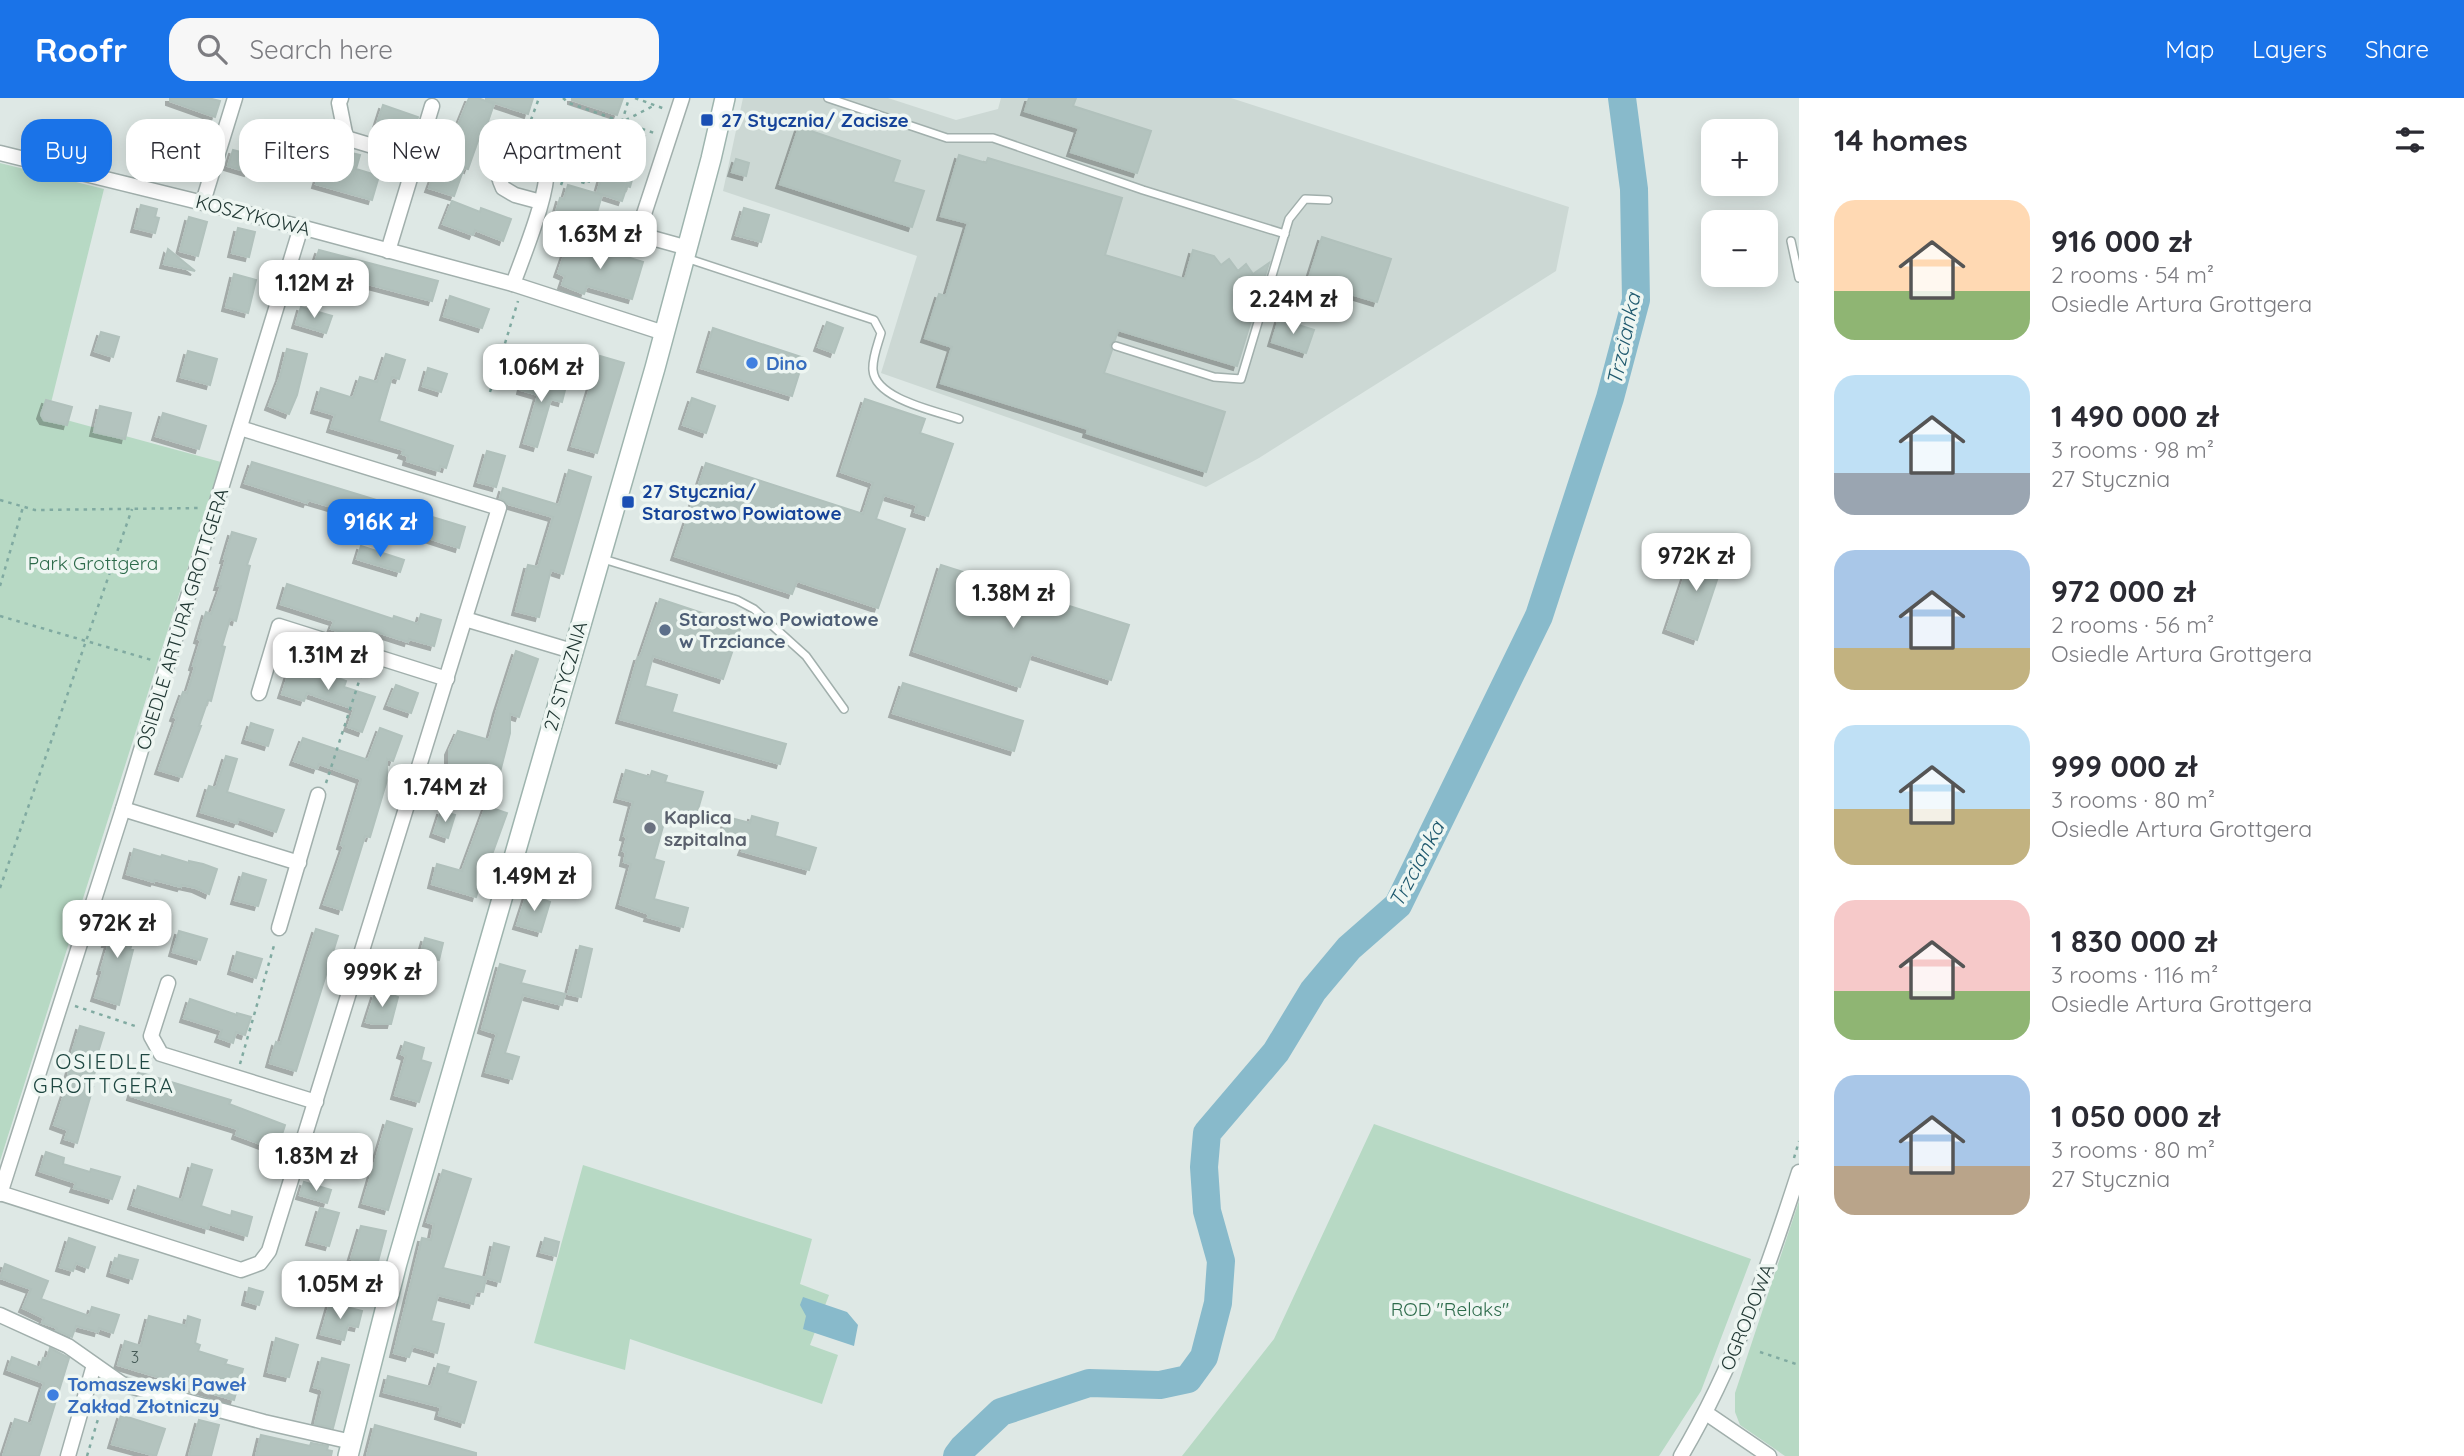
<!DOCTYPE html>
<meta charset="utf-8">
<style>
:root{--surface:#fff;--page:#f7f7f7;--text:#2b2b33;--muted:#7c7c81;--accent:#1a73e8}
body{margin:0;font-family:Quicksand,sans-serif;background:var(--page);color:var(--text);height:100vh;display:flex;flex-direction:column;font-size:26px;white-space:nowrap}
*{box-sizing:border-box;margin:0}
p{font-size:23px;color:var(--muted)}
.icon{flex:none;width:38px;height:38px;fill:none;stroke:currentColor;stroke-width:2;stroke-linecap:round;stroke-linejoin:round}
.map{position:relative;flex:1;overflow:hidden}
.sheet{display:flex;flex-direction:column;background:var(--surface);width:665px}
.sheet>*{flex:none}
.top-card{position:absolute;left:21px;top:21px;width:665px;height:63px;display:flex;gap:14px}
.controls{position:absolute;left:1701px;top:21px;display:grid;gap:14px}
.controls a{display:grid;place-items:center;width:77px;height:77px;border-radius:14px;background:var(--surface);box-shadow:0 4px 18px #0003;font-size:35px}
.price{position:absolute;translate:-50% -60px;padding:0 16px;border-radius:14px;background:#fff;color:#222;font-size:23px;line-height:46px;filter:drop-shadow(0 2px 4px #0008)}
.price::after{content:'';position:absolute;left:50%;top:42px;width:21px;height:16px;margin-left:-10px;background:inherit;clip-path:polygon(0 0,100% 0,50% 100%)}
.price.current{background:var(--accent);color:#fff}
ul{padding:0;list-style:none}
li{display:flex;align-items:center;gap:21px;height:175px;padding:0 35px}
li span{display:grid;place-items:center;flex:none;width:196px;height:140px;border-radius:21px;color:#555}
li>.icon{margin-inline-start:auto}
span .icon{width:84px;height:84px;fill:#fffc;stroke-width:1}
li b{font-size:30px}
h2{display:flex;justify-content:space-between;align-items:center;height:84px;padding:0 35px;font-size:30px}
.pill{padding:0 24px;border-radius:21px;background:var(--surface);box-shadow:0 4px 18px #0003;font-size:24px;line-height:63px}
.pill.current{background:var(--accent);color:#fff}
header{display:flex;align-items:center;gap:42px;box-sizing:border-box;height:98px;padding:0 35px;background:var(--accent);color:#fff}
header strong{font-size:33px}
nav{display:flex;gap:38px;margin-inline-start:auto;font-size:24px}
.search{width:490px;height:63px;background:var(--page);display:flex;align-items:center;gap:18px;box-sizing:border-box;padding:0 24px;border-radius:21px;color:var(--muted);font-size:26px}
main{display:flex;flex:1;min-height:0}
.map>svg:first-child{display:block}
.built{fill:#ccd8d4}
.green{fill:#b7d9c4}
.water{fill:#88bacb}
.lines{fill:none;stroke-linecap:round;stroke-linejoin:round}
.river{stroke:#88bacb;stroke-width:28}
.building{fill:#b3c3be;stroke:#b1c1bc;stroke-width:2;filter:url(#shadow)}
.service-casing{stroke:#a1afac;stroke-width:10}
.minor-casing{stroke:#a1afac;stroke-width:17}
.secondary-casing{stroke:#9eb4ae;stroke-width:22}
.path{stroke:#80aaa1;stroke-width:2.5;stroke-dasharray:3.5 5;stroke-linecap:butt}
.service{stroke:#fff;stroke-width:7}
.minor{stroke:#fff;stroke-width:14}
.secondary{stroke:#fff;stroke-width:19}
.transit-dot{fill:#1a4fb4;stroke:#eef6f2;stroke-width:2.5}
.shop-dot{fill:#3f7fe0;stroke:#eef6f2;stroke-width:2.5}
.service-dot{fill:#5c6f8a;stroke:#eef6f2;stroke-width:2.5}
.worship-dot{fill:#6b7280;stroke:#eef6f2;stroke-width:2.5}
.labels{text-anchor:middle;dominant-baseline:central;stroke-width:7;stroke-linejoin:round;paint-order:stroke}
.number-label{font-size:16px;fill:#455a56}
.transit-label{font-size:19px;font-weight:bold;fill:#164399;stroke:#eef6f2;text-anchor:start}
.street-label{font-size:19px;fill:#203733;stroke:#eef6f2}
.shop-label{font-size:19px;font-weight:bold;fill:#366cbe;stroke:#eef6f2;text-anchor:start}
.park-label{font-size:19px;fill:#2d6b4b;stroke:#eef6f2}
.service-label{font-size:19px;font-weight:bold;fill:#4e5e75;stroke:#eef6f2;text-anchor:start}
.worship-label{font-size:19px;font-weight:bold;fill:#5b616d;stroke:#eef6f2;text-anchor:start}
.water-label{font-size:21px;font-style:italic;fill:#1f596e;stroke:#eef6f2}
.neighbourhood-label{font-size:21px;letter-spacing:2px;fill:#1e4741;stroke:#eef6f2}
</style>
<header>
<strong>Roofr</strong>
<div class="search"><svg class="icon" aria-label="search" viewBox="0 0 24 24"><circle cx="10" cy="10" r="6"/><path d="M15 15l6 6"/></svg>Search here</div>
<nav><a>Map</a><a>Layers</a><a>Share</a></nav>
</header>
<main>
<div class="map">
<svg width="1799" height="1358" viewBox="0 0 1799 1358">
<defs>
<filter id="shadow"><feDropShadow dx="-4" dy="4" stdDeviation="0" flood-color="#0004"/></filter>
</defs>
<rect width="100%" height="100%" fill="#dee8e5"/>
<path class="built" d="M 743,0 L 888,0 L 956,22 L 998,11 L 1001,0 L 1231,0 L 1569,109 L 1556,173 L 1259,360 L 1206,389 L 881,275 L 917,158 L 723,93 Z"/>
<g class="green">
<path d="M 0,65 L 104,91 L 48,317 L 221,364 L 0,1063 Z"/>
<path d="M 1374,1026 L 1751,1161 L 1701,1293 L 1659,1358 L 1182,1358 L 1274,1241 Z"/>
<path d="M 583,1067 L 812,1141 L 800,1186 L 829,1197 L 810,1247 L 838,1257 L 822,1306 L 630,1241 L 625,1272 L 534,1245 Z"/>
<path d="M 1799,1103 L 1799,1358 L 1785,1358 L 1740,1327 L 1735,1314 L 1735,1295 Z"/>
</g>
<path class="water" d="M 803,1199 L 847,1214 L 858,1227 L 854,1248 L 803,1231 L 806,1218 L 800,1207 Z"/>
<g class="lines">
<path class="river" d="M 957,1358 L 963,1350 L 1001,1314 L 1089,1285 L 1160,1287 L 1188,1281 L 1204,1259 L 1218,1205 L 1221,1163 L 1207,1113 L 1204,1069 L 1207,1035 L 1276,954 L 1313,893 L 1349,850 L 1398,807 L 1539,518 L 1610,300 L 1636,202 L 1634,91 L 1622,0"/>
</g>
<g class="building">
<path d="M 170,0 L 208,0 L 220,3 L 215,19 L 170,3 Z"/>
<path d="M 469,0 L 478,0 L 494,6 L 483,38 L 480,37 L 468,71 L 464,70 L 454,98 L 429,90 L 440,60 L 444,62 Z"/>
<path d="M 486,0 L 533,0 L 528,16 L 486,2 Z"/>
<path d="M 572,0 L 623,0 L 617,17 L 572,2 Z"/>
<path d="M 1029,0 L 1076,0 L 1073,8 L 1151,33 L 1137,75 L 1071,54 L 1079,30 L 1025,13 Z"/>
<path d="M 383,7 L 418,19 L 410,43 L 375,32 Z"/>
<path d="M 799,29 L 900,63 L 893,84 L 924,93 L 912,129 L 780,86 Z"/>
<path d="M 619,30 L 645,38 L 630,89 L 627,88 L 622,103 L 597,95 L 607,60 L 611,61 Z"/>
<path d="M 187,37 L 208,43 L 204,59 L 182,53 Z"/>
<path d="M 233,52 L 252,57 L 248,74 L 228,68 Z"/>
<path d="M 343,53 L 360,57 L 356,71 L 379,78 L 372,102 L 316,86 L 323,62 L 339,67 Z"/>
<path d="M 959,57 L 986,65 L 988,60 L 1122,100 L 1105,157 L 1185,181 L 1193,152 L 1214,158 L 1221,167 L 1229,161 L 1238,173 L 1246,166 L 1253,176 L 1269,165 L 1237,268 L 1118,232 L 1115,242 L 1110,247 L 1112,252 L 1104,275 L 1225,314 L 1206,374 L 1087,335 L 1088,331 L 941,285 L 952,249 L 925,240 L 939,196 L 946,198 L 968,125 L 941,118 Z"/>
<path d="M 736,61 L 749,65 L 746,78 L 732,74 Z"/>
<path d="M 568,87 L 602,97 L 594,125 L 556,114 L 560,100 L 564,101 Z"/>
<path d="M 452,103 L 480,114 L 481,110 L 511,121 L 503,143 L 475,132 L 473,137 L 443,126 Z"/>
<path d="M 141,107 L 157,111 L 155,119 L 159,120 L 155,135 L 135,130 Z"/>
<path d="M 744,110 L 769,117 L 761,144 L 736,137 Z"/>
<path d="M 189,119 L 207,124 L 198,158 L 180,153 Z"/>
<path d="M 238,130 L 255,134 L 249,159 L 232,155 Z"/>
<path d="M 1322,139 L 1391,161 L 1377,204 L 1308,183 Z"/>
<path d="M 581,145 L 643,164 L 632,201 L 587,188 L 584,196 L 562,187 L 565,178 L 558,175 L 568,146 L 580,150 Z"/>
<path d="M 168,151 L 195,173 L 164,166 Z"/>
<path d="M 319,152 L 438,183 L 432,203 L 330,176 L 328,182 L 311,177 Z"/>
<path d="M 234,176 L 256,182 L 248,215 L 226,209 Z"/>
<path d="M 450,198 L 489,211 L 482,230 L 444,218 Z"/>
<path d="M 301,209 L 332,218 L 326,235 L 296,226 Z"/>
<path d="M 1279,221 L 1314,232 L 1306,255 L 1272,244 Z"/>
<path d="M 827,224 L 843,230 L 834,255 L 818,249 Z"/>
<path d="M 713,230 L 804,260 L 792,298 L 701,270 Z"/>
<path d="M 101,234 L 119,239 L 113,259 L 95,253 Z"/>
<path d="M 287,251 L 307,256 L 297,297 L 289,316 L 269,308 L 280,279 Z"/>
<path d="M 188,253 L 217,261 L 210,287 L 181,279 Z"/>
<path d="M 386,256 L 405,262 L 399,281 L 392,279 L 379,323 L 453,348 L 446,370 L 440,368 L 439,373 L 407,363 L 408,358 L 402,356 L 404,352 L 331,330 L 335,317 L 315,311 L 321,290 L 353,300 L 360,279 L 377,284 Z"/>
<path d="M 600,258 L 624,265 L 597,355 L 572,348 Z"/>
<path d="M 428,270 L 447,276 L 441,294 L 423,288 Z"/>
<path d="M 525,276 L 566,288 L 562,304 L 551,301 L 537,349 L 524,345 L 538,297 L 521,292 Z"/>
<path d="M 692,300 L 715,308 L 706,335 L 683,327 Z"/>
<path d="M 865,301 L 925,321 L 920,335 L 953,346 L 928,418 L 915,414 L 917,407 L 884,397 L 876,421 L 905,431 L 878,510 L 797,483 L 792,496 L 675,458 L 706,365 L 863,416 L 873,385 L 841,374 Z"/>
<path d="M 46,302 L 72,309 L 67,327 L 44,322 L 41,317 Z"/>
<path d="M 100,308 L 131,315 L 125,341 L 94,334 Z"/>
<path d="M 163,315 L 206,328 L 199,351 L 156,338 Z"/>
<path d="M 487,353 L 505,358 L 496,389 L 478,384 Z"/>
<path d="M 252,364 L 465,429 L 459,450 L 342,412 L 308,402 L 307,405 L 245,385 Z"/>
<path d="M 569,372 L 591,379 L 563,476 L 551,472 L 539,519 L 516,513 L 528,467 L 538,469 L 553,419 L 508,406 L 500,400 L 503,390 L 559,407 Z"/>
<path d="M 232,434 L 256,441 L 247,467 L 250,468 L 236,523 L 230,521 L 222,548 L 225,549 L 211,603 L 208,602 L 199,628 L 201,628 L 182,679 L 159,672 L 177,620 L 174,619 L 183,594 L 187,595 L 195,569 L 193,568 L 201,542 L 198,541 L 206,514 L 211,516 L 221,488 L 218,488 L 226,461 L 224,461 Z"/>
<path d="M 361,448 L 404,462 L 400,474 L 357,461 Z"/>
<path d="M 1695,448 L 1725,458 L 1697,542 L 1667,531 Z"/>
<path d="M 941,467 L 1129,527 L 1111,582 L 1031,556 L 1020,589 L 914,553 Z"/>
<path d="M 287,486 L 393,521 L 394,518 L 418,526 L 421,516 L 441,522 L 434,548 L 409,541 L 408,544 L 377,534 L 374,544 L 331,531 L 334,523 L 281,506 Z"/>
<path d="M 660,501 L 741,528 L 723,581 L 653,558 L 645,588 L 677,597 L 672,614 L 786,646 L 780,666 L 620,621 L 638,559 L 640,559 L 642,554 Z"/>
<path d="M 516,553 L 538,561 L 519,619 L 510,616 L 510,635 L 498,682 L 449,667 L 449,653 L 458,633 L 489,642 L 497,612 Z"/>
<path d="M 293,562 L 346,583 L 344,589 L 375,599 L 362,634 L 348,629 L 354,611 L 307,595 L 304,603 L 282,596 Z"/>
<path d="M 903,585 L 1023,623 L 1014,653 L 893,615 Z"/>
<path d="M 396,587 L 418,595 L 411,615 L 388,607 Z"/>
<path d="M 251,625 L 273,632 L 268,648 L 246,641 Z"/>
<path d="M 380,630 L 402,638 L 393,663 L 387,661 L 387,682 L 370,739 L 365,738 L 342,812 L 324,806 L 344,748 L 341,747 L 361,681 L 319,666 L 317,671 L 294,663 L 303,640 L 368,662 Z"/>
<path d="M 226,658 L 237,661 L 227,694 L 284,712 L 276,734 L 239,721 L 237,725 L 201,714 L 209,688 L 216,690 Z"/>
<path d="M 626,672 L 650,679 L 652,673 L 667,678 L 665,684 L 703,694 L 695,722 L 667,714 L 654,761 L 664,764 L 654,801 L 688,810 L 683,829 L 648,819 L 649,816 L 620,806 L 631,766 L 624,764 L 626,754 L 623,753 L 627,739 L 624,738 L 633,704 L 618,700 Z"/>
<path d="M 486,708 L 507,715 L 490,762 L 487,761 L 476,799 L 432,786 L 437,766 L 462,773 Z"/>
<path d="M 441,713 L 455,717 L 448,740 L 434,735 Z"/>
<path d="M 752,718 L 778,725 L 775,738 L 816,750 L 809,772 L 742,753 L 746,743 L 722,737 L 727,719 L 750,725 Z"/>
<path d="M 134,751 L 161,759 L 162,757 L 189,765 L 189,763 L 203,766 L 217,771 L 209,796 L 196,790 L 182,787 L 181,789 L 155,782 L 154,784 L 127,776 Z"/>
<path d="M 243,775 L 266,782 L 258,808 L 235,802 Z"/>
<path d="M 527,796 L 550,804 L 541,834 L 517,827 Z"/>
<path d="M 114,818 L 138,825 L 130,852 L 133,852 L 119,907 L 95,899 L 103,873 L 101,872 L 109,845 L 106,845 Z"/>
<path d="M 316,831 L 338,838 L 296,973 L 270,965 L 276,944 L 280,946 Z"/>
<path d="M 179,833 L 207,841 L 200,862 L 173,854 Z"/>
<path d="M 425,840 L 443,845 L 439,862 L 420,858 Z"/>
<path d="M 580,848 L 592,851 L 581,899 L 568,896 Z"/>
<path d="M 237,854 L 262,861 L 256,880 L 232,872 Z"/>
<path d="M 500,866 L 525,873 L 521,885 L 565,896 L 562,907 L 523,897 L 505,955 L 519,959 L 512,981 L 486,974 L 497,936 L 482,931 Z"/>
<path d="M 385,894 L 398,899 L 391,926 L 374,926 L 366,924 L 375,896 L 383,899 Z"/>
<path d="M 190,901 L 237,917 L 237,915 L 251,919 L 245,937 L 236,934 L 233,945 L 219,940 L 222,932 L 184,920 Z"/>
<path d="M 80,928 L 104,935 L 96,961 L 99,962 L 90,989 L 93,989 L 77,1045 L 65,1041 L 68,1032 L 54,1027 L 69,982 L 67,982 L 74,955 L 72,955 Z"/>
<path d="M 405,944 L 424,950 L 421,962 L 431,965 L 419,1004 L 395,997 L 406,958 L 401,956 Z"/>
<path d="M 138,974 L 231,1002 L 229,1006 L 285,1027 L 277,1052 L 236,1037 L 238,1031 L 131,998 Z"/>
<path d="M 387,1023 L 412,1031 L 388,1112 L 363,1105 Z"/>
<path d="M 46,1054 L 64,1060 L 63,1066 L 90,1074 L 91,1071 L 120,1079 L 112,1101 L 74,1090 L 76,1085 L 40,1073 Z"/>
<path d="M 192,1066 L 212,1072 L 201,1108 L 231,1118 L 232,1113 L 252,1119 L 247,1138 L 209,1126 L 208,1131 L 132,1107 L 138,1088 L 182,1102 Z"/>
<path d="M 443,1072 L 471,1081 L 443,1170 L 486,1180 L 494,1145 L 509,1149 L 500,1184 L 486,1180 L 483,1194 L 476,1193 L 473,1206 L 438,1197 L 431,1223 L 444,1226 L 437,1255 L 413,1248 L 409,1259 L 394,1255 L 422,1140 L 431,1142 L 434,1126 L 427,1124 Z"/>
<path d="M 304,1084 L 331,1092 L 327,1105 L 300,1097 Z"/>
<path d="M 320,1110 L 339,1115 L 329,1148 L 310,1143 Z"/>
<path d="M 361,1128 L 386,1133 L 377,1167 L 351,1161 Z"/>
<path d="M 69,1140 L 95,1149 L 88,1170 L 76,1165 L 73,1173 L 60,1169 Z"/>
<path d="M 545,1140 L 559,1144 L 556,1158 L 541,1154 Z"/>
<path d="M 119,1157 L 138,1162 L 132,1181 L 111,1174 L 115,1160 L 118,1161 Z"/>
<path d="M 5,1166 L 48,1183 L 41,1201 L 89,1218 L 92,1209 L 119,1217 L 113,1235 L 99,1230 L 98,1234 L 76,1228 L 72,1239 L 56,1232 L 57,1230 L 42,1225 L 44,1220 L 23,1210 L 31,1191 L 0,1180 Z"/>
<path d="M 249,1190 L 263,1194 L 259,1207 L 246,1203 Z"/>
<path d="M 330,1205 L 362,1213 L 358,1229 L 348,1227 L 344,1242 L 321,1236 Z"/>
<path d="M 149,1218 L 186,1228 L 188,1218 L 200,1222 L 195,1245 L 200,1247 L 198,1253 L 227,1262 L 225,1266 L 243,1271 L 234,1302 L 118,1267 L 125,1243 L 141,1248 Z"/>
<path d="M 276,1240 L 298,1247 L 289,1279 L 268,1274 Z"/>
<path d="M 50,1250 L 69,1260 L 39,1358 L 3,1358 L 15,1321 L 31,1326 L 44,1285 L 8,1272 L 12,1259 L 40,1270 L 43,1260 L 47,1261 Z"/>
<path d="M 322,1260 L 349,1267 L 333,1330 L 315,1326 L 323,1292 L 314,1289 Z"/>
<path d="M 438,1266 L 449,1269 L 447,1275 L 476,1284 L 464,1325 L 439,1317 L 441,1309 L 384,1294 L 388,1278 L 431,1289 Z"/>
<path d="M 121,1317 L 165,1331 L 156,1358 L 112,1346 Z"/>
<path d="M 199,1322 L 219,1327 L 211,1358 L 189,1358 Z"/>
<path d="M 375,1327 L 476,1355 L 476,1358 L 367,1358 Z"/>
<path d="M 261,1337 L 310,1348 L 311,1345 L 328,1348 L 327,1352 L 332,1353 L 331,1358 L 256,1358 Z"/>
</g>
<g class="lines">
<g class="service-casing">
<g id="service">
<path d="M 828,0 L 947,40 L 993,40 L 1143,92 L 1285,136"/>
<path d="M 1791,143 L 1799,180"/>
<path d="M 686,160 L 874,222 L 881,235 C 878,246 872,260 873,272 C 875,301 936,313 959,321"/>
<path d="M 1116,248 L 1214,279 L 1241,281 L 1289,121 L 1305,101 L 1328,102"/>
<path d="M 600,460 L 737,502 L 754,511 L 806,558 L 844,611"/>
</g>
</g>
<g class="minor-casing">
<g id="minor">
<path d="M 341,0 L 339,5 L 346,40 L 416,61"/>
<path d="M 682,0 L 643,119 L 643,132 L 652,140 L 688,150"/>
<path d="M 0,55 L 301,129 L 513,186 L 664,235"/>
<path d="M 203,104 L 235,0"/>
<path d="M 388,153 L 432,8"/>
<path d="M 513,186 C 523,158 553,87 546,60 C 544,53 537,49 531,46 C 524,44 516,43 510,46 C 492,56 496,75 503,90 L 515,97 L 541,104"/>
<path d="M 465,521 L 572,553"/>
<path d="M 259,595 L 279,528 L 447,581"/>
<path d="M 123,711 L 299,765"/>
<path d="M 279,830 L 318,697"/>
<path d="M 168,885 L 151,938 L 161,956 L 316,1004"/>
<path d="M 0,1095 L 241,1172 L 260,1165 L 269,1153 L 499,410 L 240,330"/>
<path d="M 0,1096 L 123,711 L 301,129"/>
<path d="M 0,1217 L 68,1248 L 122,1286 L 264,1324 L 352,1344"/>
<path d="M 1706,1315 L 1769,1358"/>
<path d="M 68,1358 L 94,1267"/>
<path d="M 1681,1358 C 1734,1268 1767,1173 1799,1074"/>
</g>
</g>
<g class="secondary-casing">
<path id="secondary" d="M 348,1358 L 397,1165 L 655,270 L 711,61 L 725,0"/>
</g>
<g class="path">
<path d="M 563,0 L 569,5 L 654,35"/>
<path d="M 635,0 L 665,11"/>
<path d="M 622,24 L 629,0"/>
<path d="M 528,30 L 539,0"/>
<path d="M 602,43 L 610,19"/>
<path d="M 565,79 L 588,86 L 600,49"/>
<path d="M 561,87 L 566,74 L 599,48 L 622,24 L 655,7"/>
<path d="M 490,294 L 518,203"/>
<path d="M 0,402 L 35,412 L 202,410"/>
<path d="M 0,488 L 23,409"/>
<path d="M 0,518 L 155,563"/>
<path d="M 326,685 L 364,568"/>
<path d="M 0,790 L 132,411"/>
<path d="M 75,908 L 138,929"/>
<path d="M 240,966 L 275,844"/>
<path d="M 1794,1060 L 1799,1043"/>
<path d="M 1760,1254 L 1799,1267"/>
<path d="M 87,1358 L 104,1301 L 111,1298"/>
</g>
<use href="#service" class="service"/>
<use href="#minor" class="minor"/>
<use href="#secondary" class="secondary"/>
</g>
<g class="transit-dot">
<rect x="700" y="15" width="14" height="14" rx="3.5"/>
<rect x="621" y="397" width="14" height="14" rx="3.5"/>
</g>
<g class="shop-dot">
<circle cx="752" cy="265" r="7"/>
<circle cx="53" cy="1297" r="7"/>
</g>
<circle class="service-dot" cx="665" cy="532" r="7"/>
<circle class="worship-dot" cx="650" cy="730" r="7"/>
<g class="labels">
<g class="number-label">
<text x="135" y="1259">3</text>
</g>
<g class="transit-label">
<text x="721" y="22">27 Stycznia/ Zacisze</text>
<text x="642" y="393">27 Stycznia/<tspan x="642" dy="22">Starostwo Powiatowe</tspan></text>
</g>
<g class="street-label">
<text transform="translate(253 117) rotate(14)">KOSZYKOWA</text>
<text transform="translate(182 521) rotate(-73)">OSIEDLE ARTURA GROTTGERA</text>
<text transform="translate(565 578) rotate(-74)">27 STYCZNIA</text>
<text transform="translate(1747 1219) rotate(-68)">OGRODOWA</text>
</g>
<g class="shop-label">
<text x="766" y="265">Dino</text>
<text x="67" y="1286">Tomaszewski Paweł<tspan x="67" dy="22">Zakład Złotniczy</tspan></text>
</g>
<g class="park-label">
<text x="93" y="465">Park Grottgera</text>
<text x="1450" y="1211">ROD "Relaks"</text>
</g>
<g class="service-label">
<text x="679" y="521">Starostwo Powiatowe<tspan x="679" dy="22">w Trzciance</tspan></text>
</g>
<g class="worship-label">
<text x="664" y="719">Kaplica<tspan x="664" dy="22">szpitalna</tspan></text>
</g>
<g class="water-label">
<text transform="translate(1623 241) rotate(-78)">Trzcianka</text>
<text transform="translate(1416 766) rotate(-62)">Trzcianka</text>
</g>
<g class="neighbourhood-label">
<text x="104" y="963">OSIEDLE<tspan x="104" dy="24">GROTTGERA</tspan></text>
</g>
</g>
</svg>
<div class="controls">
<a>+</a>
<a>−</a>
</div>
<b class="price" style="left:600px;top:173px">1.63M zł</b>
<b class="price" style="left:314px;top:222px">1.12M zł</b>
<b class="price" style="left:1293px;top:238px">2.24M zł</b>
<b class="price" style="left:541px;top:306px">1.06M zł</b>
<b class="price current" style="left:380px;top:461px">916K zł</b>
<b class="price" style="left:1696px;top:495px">972K zł</b>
<b class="price" style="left:1013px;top:532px">1.38M zł</b>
<b class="price" style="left:328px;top:594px">1.31M zł</b>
<b class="price" style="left:445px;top:726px">1.74M zł</b>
<b class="price" style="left:534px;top:815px">1.49M zł</b>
<b class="price" style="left:117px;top:862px">972K zł</b>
<b class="price" style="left:382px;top:911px">999K zł</b>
<b class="price" style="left:316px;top:1095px">1.83M zł</b>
<b class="price" style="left:340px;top:1223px">1.05M zł</b>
<div class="top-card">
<a class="pill current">Buy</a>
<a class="pill">Rent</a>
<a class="pill">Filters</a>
<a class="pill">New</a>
<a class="pill">Apartment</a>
</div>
</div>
<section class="sheet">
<h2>14 homes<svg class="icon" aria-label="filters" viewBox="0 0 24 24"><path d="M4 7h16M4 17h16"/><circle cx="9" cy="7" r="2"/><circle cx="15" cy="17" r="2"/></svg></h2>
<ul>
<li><span style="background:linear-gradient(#ffd9b3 65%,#8fb573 0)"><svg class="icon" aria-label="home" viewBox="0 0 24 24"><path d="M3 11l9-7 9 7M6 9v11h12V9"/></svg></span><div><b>916 000 zł</b><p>2 rooms · 54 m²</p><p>Osiedle Artura Grottgera</p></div></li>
<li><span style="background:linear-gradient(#bfe0f5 70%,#9aa5b1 0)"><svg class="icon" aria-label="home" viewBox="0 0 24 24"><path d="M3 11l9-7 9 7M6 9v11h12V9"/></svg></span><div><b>1 490 000 zł</b><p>3 rooms · 98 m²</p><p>27 Stycznia</p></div></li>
<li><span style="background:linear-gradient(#a9c7e8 70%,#c2b280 0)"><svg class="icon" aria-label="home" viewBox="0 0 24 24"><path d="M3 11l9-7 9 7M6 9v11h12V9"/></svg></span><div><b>972 000 zł</b><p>2 rooms · 56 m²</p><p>Osiedle Artura Grottgera</p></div></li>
<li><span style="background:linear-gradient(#bfe0f5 60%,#c2b280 0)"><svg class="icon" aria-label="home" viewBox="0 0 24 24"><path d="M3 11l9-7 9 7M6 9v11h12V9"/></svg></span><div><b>999 000 zł</b><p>3 rooms · 80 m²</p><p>Osiedle Artura Grottgera</p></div></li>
<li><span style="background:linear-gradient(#f6c9c9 65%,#8fb573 0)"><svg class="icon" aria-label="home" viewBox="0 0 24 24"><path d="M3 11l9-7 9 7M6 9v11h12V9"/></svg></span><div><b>1 830 000 zł</b><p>3 rooms · 116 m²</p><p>Osiedle Artura Grottgera</p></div></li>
<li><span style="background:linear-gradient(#a9c7e8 65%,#b9a48a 0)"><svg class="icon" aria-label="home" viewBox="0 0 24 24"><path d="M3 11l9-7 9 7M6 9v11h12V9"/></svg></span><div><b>1 050 000 zł</b><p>3 rooms · 80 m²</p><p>27 Stycznia</p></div></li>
</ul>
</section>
</main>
